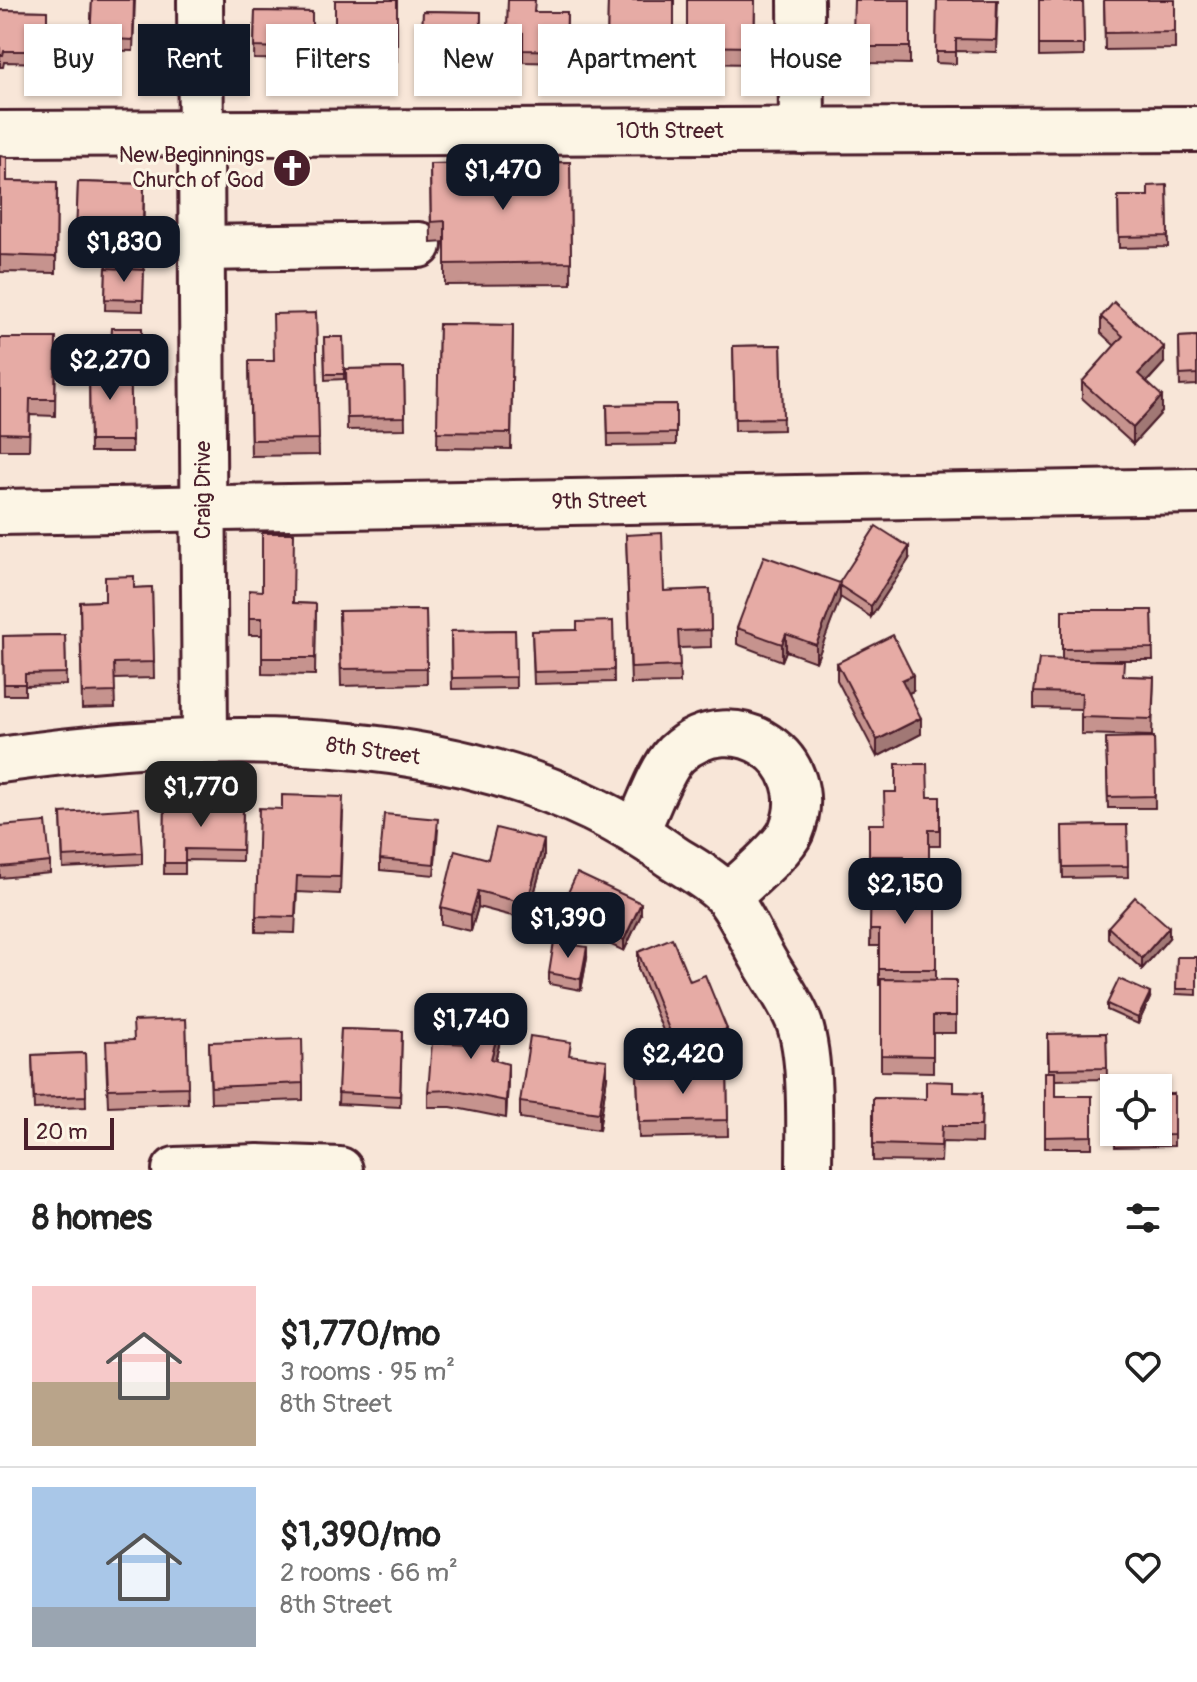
<!DOCTYPE html>
<meta charset="utf-8">
<style>
:root{--surface:#fff;--page:#f6f6f6;--text:#222;--muted:#767676;--line:#e0e0e0;--accent:#111827}
body{margin:0;font-family:Pangolin,sans-serif;background:var(--page);color:var(--text);height:100vh;display:flex;flex-direction:column;font-size:30px;white-space:nowrap}
*{box-sizing:border-box;margin:0}
p{font-size:26px;color:var(--muted)}
.icon{flex:none;width:44px;height:44px;fill:none;stroke:currentColor;stroke-width:2;stroke-linecap:round;stroke-linejoin:round}
.map{position:relative;height:1170px;overflow:hidden}
.side{display:flex;flex-direction:column;background:var(--surface);flex:1}
.side>*{flex:none}
.hud{position:absolute;left:24px;top:24px;width:1150px;height:72px;display:flex;gap:16px}
.buttons{position:absolute;left:1100px;top:1074px;display:grid;gap:16px}
.buttons a{display:grid;place-items:center;width:72px;height:72px;border-radius:0px;background:var(--surface);box-shadow:0 2px 6px #0004;font-size:40px}
.scale{position:absolute;left:24px;bottom:20px;width:90px;box-sizing:border-box;padding-left:8px;border:4px solid #4a1f2b;border-top:0;font-size:22px;line-height:28px;white-space:nowrap;color:#4a1f2b;-webkit-text-stroke:6px #fcf5e5;paint-order:stroke}
.price{position:absolute;translate:-50% -68px;padding:0 18px;border-radius:16px;background:var(--accent);color:#fff;font-size:26px;line-height:52px;filter:drop-shadow(0 2px 4px #0008)}
.price::after{content:'';position:absolute;left:50%;top:48px;width:24px;height:18px;margin-left:-12px;background:inherit;clip-path:polygon(0 0,100% 0,50% 100%)}
.price.current{background:#222;color:#fff}
ul{padding:0;list-style:none}
li{display:flex;align-items:center;gap:24px;height:200px;padding:0 32px}
li+li{border-top:2px solid var(--line)}
li span{display:grid;place-items:center;flex:none;width:224px;height:160px;border-radius:0px;color:#555}
li>.icon{margin-inline-start:auto}
span .icon{width:96px;height:96px;fill:#fffc;stroke-width:1}
li b{font-size:34px}
h2{display:flex;justify-content:space-between;align-items:center;height:96px;padding:0 32px;font-size:34px}
.pill{padding:0 28px;border-radius:0px;background:var(--surface);box-shadow:0 2px 6px #0004;font-size:28px;line-height:72px}
.pill.current{background:var(--accent);color:#fff}
.map>svg:first-child{display:block}
.lines{fill:none;stroke-linecap:round;stroke-linejoin:round}
.minor-casing{stroke:#4a1f2b;stroke-width:50}
.minor{stroke:#fcf5e5;stroke-width:44}
.wall{fill:#c6938e;stroke:#4a1f2b;stroke-width:2}
.shaded-wall{fill:#a17874;stroke:#4a1f2b;stroke-width:2}
.building{fill:#e6aba5;stroke:#4a1f2b;stroke-width:2}
.labels{text-anchor:middle;dominant-baseline:central;stroke-width:6;stroke-linejoin:round;paint-order:stroke}
.street-label{font-size:22px;fill:#4a1f2b;stroke:#fcf5e5}
.poi-label{font-size:22px;fill:#4a1f2b;stroke:#fcf5e5;text-anchor:end}
</style>
<div class="map">
<svg width="1197" height="1170" viewBox="0 0 1197 1170">
<rect width="100%" height="100%" fill="#f8e6d8"/>
<filter id="ink" filterUnits="userSpaceOnUse"><feTurbulence type="fractalNoise" baseFrequency=".0125" numOctaves="2"/><feDisplacementMap in="SourceGraphic" scale="16" xChannelSelector="R" yChannelSelector="G"/><feConvolveMatrix kernelMatrix="1 2 1 2 8 2 1 2 1" color-interpolation-filters="sRGB"/></filter>
<g filter="url(#ink)">
<g class="lines">
<g class="minor-casing">
<g id="minor">
<path d="M 200,0 L 205,739"/>
<path d="M 801,0 L 802,131"/>
<path d="M 0,134 L 1197,129"/>
<path d="M 201,248 L 419,245"/>
<path d="M 0,512 L 1197,491"/>
<path d="M 0,760 C 215,729 488,721 671,856 C 689,868 716,882 729,899 C 742,916 751,938 762,957 C 773,977 789,998 798,1020 C 812,1054 809,1131 809,1170"/>
<path d="M 637,830 C 647,810 661,769 676,754 C 733,701 821,758 791,831 C 783,850 744,881 728,897"/>
<path d="M 175,1170 L 258,1167 L 340,1170"/>
</g>
</g>
<use href="#minor" class="minor"/>
</g>
<g class="wall">
<path d="M 92,0 L 135,0 L 133,51 L 90,50 Z"/>
<path d="M 335,0 L 397,0 L 397,61 L 335,62 Z"/>
<path d="M 508,0 L 535,12 L 567,12 L 566,63 L 523,62 L 523,44 L 507,44 Z"/>
<path d="M 608,0 L 674,0 L 674,53 L 645,53 L 645,62 L 637,62 L 636,91 L 609,90 L 610,62 L 607,62 Z"/>
<path d="M 687,0 L 755,0 L 754,64 L 687,63 Z"/>
<path d="M 910,0 L 910,64 L 869,63 L 869,51 L 853,50 L 853,34 Z"/>
<path d="M 937,0 L 998,0 L 996,52 L 956,51 L 956,64 L 936,63 Z"/>
<path d="M 1039,0 L 1083,2 L 1084,56 L 1039,57 Z"/>
<path d="M 1104,0 L 1175,0 L 1175,49 L 1105,50 Z"/>
<path d="M 0,10 L 47,11 L 47,63 L 4,62 L 3,67 L 0,67 Z"/>
<path d="M 255,11 L 312,12 L 312,60 L 254,59 Z"/>
<path d="M 423,11 L 481,12 L 480,63 L 440,63 L 440,49 L 422,49 Z"/>
<path d="M 0,156 L 7,181 L 57,182 L 56,273 L 0,272 Z"/>
<path d="M 570,162 L 571,284 L 445,285 L 445,242 L 431,243 L 430,164 Z"/>
<path d="M 78,182 L 144,184 L 143,311 L 105,310 L 106,268 L 107,269 L 107,251 L 76,251 Z"/>
<path d="M 1167,185 L 1168,247 L 1119,248 L 1118,196 L 1148,196 Z"/>
<path d="M 316,313 L 319,455 L 251,456 L 249,361 L 274,361 Z"/>
<path d="M 1101,317 L 1164,363 L 1147,382 L 1162,412 L 1133,444 L 1082,398 L 1082,382 L 1115,346 L 1101,333 Z"/>
<path d="M 439,324 L 513,325 L 511,449 L 437,448 Z"/>
<path d="M 112,328 L 142,328 L 142,363 L 130,363 L 132,452 L 90,452 L 89,364 L 111,363 Z"/>
<path d="M 1197,336 L 1197,385 L 1180,386 L 1179,337 Z"/>
<path d="M 324,337 L 343,337 L 344,379 L 325,380 Z"/>
<path d="M 0,338 L 56,338 L 55,416 L 30,415 L 29,450 L 0,450 Z"/>
<path d="M 781,345 L 783,430 L 735,431 L 733,346 Z"/>
<path d="M 404,368 L 405,429 L 347,430 L 346,369 Z"/>
<path d="M 676,404 L 676,445 L 608,446 L 607,405 Z"/>
<path d="M 626,535 L 664,591 L 710,589 L 711,647 L 679,648 L 680,683 L 631,684 Z"/>
<path d="M 909,559 L 871,617 L 840,597 L 816,662 L 786,651 L 782,661 L 737,644 L 737,628 L 839,583 Z"/>
<path d="M 152,587 L 154,678 L 114,679 L 115,708 L 82,709 L 80,602 L 105,601 L 134,588 Z"/>
<path d="M 294,603 L 316,604 L 315,675 L 262,674 L 262,635 L 249,635 L 249,618 Z"/>
<path d="M 426,610 L 427,684 L 341,686 L 339,611 Z"/>
<path d="M 1062,610 L 1152,610 L 1153,660 L 1094,660 L 1124,676 L 1154,677 L 1152,736 L 1081,734 L 1081,709 L 1034,708 L 1034,692 L 1062,659 Z"/>
<path d="M 613,621 L 614,682 L 534,684 L 532,631 L 577,630 Z"/>
<path d="M 515,630 L 516,688 L 452,689 L 451,631 Z"/>
<path d="M 65,635 L 66,685 L 25,686 L 25,695 L 4,695 L 3,636 Z"/>
<path d="M 837,663 L 913,691 L 909,693 L 921,734 L 877,757 L 837,680 Z"/>
<path d="M 1154,737 L 1155,808 L 1108,808 L 1106,738 Z"/>
<path d="M 928,797 L 940,797 L 940,846 L 929,846 L 929,885 L 936,885 L 936,980 L 956,980 L 956,1033 L 933,1033 L 933,1072 L 881,1071 L 881,985 L 879,985 L 879,946 L 870,946 L 871,885 L 904,885 L 904,872 L 869,872 L 869,824 L 884,824 Z"/>
<path d="M 165,804 L 243,805 L 242,861 L 185,860 L 185,874 L 164,874 Z"/>
<path d="M 61,813 L 142,853 L 142,864 L 63,868 Z"/>
<path d="M 343,813 L 340,894 L 297,892 L 295,933 L 256,932 L 256,916 Z"/>
<path d="M 1127,825 L 1128,877 L 1063,878 L 1062,826 Z"/>
<path d="M 0,826 L 50,862 L 50,873 L 0,878 Z"/>
<path d="M 438,830 L 434,875 L 380,870 L 380,859 Z"/>
<path d="M 544,857 L 527,920 L 478,907 L 471,931 L 441,924 L 441,907 L 488,859 Z"/>
<path d="M 560,910 L 641,915 L 624,951 L 560,921 Z"/>
<path d="M 1108,927 L 1169,938 L 1142,969 L 1108,938 Z"/>
<path d="M 638,952 L 690,981 L 727,1046 L 677,1065 L 638,969 Z"/>
<path d="M 1177,957 L 1197,957 L 1197,995 L 1176,994 Z"/>
<path d="M 587,958 L 581,990 L 549,984 L 549,973 Z"/>
<path d="M 1150,998 L 1138,1024 L 1107,1010 L 1107,1004 Z"/>
<path d="M 186,1019 L 188,1103 L 108,1106 L 106,1057 L 133,1040 Z"/>
<path d="M 341,1029 L 402,1031 L 400,1107 L 338,1104 Z"/>
<path d="M 1106,1033 L 1107,1079 L 1055,1080 L 1055,1096 L 1092,1096 L 1092,1148 L 1045,1148 L 1045,1072 L 1048,1072 L 1048,1034 Z"/>
<path d="M 209,1042 L 303,1083 L 303,1100 L 211,1103 Z"/>
<path d="M 467,1044 L 499,1045 L 495,1061 L 508,1080 L 506,1118 L 451,1107 L 428,1107 L 428,1091 Z"/>
<path d="M 85,1053 L 86,1107 L 34,1109 L 32,1055 Z"/>
<path d="M 727,1071 L 728,1136 L 639,1138 L 637,1073 Z"/>
<path d="M 607,1077 L 599,1130 L 520,1118 L 520,1102 Z"/>
<path d="M 953,1092 L 982,1093 L 981,1143 L 942,1142 L 941,1162 L 873,1161 L 873,1098 L 926,1099 Z"/>
<path d="M 1174,1094 L 1174,1146 L 1115,1147 L 1115,1132 Z"/>
</g>
<g class="shaded-wall">
<path d="M 1164,347 L 1164,363 L 1138,391 L 1138,374 Z"/>
<path d="M 1162,396 L 1162,412 L 1133,444 L 1133,428 Z"/>
<path d="M 909,547 L 909,559 L 871,617 L 871,606 Z"/>
<path d="M 840,583 L 840,599 L 816,662 L 816,645 Z"/>
<path d="M 786,634 L 786,651 L 782,661 L 782,644 Z"/>
<path d="M 913,675 L 913,691 L 902,696 L 902,680 Z"/>
<path d="M 921,718 L 921,734 L 877,757 L 877,740 Z"/>
<path d="M 544,840 L 544,857 L 527,920 L 527,904 Z"/>
<path d="M 478,891 L 478,907 L 471,931 L 471,915 Z"/>
<path d="M 641,903 L 641,915 L 624,951 L 624,940 Z"/>
<path d="M 1169,927 L 1169,938 L 1142,969 L 1142,958 Z"/>
<path d="M 587,947 L 587,958 L 581,990 L 581,979 Z"/>
<path d="M 1150,993 L 1150,998 L 1138,1024 L 1138,1018 Z"/>
<path d="M 499,1028 L 499,1045 L 491,1076 L 491,1059 Z"/>
<path d="M 727,1029 L 727,1046 L 677,1065 L 677,1049 Z"/>
<path d="M 607,1060 L 607,1077 L 599,1130 L 599,1113 Z"/>
<path d="M 508,1064 L 508,1080 L 506,1118 L 506,1101 Z"/>
</g>
<g class="building">
<path d="M 92,0 L 134,0 L 133,40 L 90,38 Z"/>
<rect x="335" y="0" width="62" height="50"/>
<path d="M 508,0 L 535,0 L 534,12 L 567,12 L 566,51 L 523,50 L 523,33 L 507,32 Z"/>
<path d="M 608,0 L 674,0 L 674,41 L 645,41 L 645,51 L 607,50 Z"/>
<path d="M 687,0 L 755,0 L 754,47 L 687,46 Z"/>
<path d="M 854,0 L 910,0 L 910,47 L 869,47 L 869,34 L 853,34 Z"/>
<path d="M 937,0 L 997,0 L 996,40 L 956,39 L 956,52 L 936,52 Z"/>
<path d="M 1039,0 L 1064,0 L 1064,2 L 1083,2 L 1084,45 L 1039,45 Z"/>
<path d="M 1104,0 L 1175,0 L 1175,32 L 1105,33 Z"/>
<path d="M 0,10 L 47,11 L 47,51 L 4,51 L 3,55 L 0,55 Z"/>
<path d="M 255,11 L 312,12 L 312,49 L 254,47 Z"/>
<path d="M 423,11 L 481,12 L 480,52 L 440,51 L 440,38 L 422,37 Z"/>
<path d="M 610,58 L 637,59 L 636,85 L 609,84 Z"/>
<path d="M 0,156 L 7,157 L 7,181 L 57,182 L 56,257 L 0,255 Z"/>
<path d="M 570,162 L 571,262 L 445,264 L 445,221 L 431,222 L 430,164 Z"/>
<path d="M 78,182 L 144,184 L 142,256 L 107,255 L 108,235 L 76,234 Z"/>
<path d="M 1167,185 L 1168,236 L 1119,237 L 1118,196 L 1148,196 L 1148,186 Z"/>
<path d="M 106,268 L 144,270 L 143,300 L 105,299 Z"/>
<path d="M 1114,302 L 1164,347 L 1138,374 L 1162,396 L 1133,428 L 1082,382 L 1123,336 L 1101,317 Z"/>
<path d="M 316,313 L 319,439 L 251,440 L 249,361 L 274,361 L 273,314 Z"/>
<path d="M 439,324 L 513,325 L 511,433 L 437,432 Z"/>
<path d="M 112,328 L 142,328 L 142,358 L 111,357 Z"/>
<path d="M 1197,336 L 1197,374 L 1180,375 L 1179,337 Z"/>
<path d="M 324,337 L 343,337 L 344,374 L 325,374 Z"/>
<path d="M 0,338 L 56,338 L 55,399 L 30,399 L 29,434 L 0,433 Z"/>
<path d="M 781,345 L 783,418 L 735,419 L 733,346 Z"/>
<path d="M 130,363 L 132,441 L 90,441 L 89,364 Z"/>
<path d="M 404,368 L 405,417 L 347,418 L 346,369 Z"/>
<path d="M 676,404 L 676,433 L 608,434 L 607,405 Z"/>
<path d="M 876,526 L 909,547 L 871,606 L 839,585 L 839,583 Z"/>
<path d="M 262,533 L 294,533 L 293,603 L 316,604 L 315,658 L 262,658 L 262,618 L 249,618 L 249,590 L 262,591 Z"/>
<path d="M 662,533 L 664,591 L 710,589 L 711,630 L 678,631 L 680,666 L 631,668 L 626,535 Z"/>
<path d="M 764,556 L 840,583 L 816,645 L 786,634 L 782,644 L 737,628 Z"/>
<path d="M 134,576 L 134,588 L 152,587 L 154,662 L 114,663 L 115,692 L 82,693 L 80,602 L 105,601 L 105,577 Z"/>
<path d="M 426,610 L 427,668 L 341,669 L 339,611 Z"/>
<path d="M 1062,610 L 1152,610 L 1153,648 L 1062,649 Z"/>
<path d="M 613,621 L 614,670 L 534,672 L 532,631 L 577,630 L 577,622 Z"/>
<path d="M 515,630 L 516,677 L 452,678 L 451,631 Z"/>
<path d="M 65,635 L 66,673 L 25,674 L 25,684 L 4,684 L 3,636 Z"/>
<path d="M 893,635 L 913,675 L 902,680 L 921,718 L 877,740 L 837,663 Z"/>
<path d="M 1039,659 L 1124,661 L 1123,676 L 1154,677 L 1152,719 L 1081,717 L 1082,693 L 1034,692 Z"/>
<path d="M 1154,737 L 1155,796 L 1108,797 L 1106,738 Z"/>
<path d="M 896,764 L 927,764 L 928,797 L 940,797 L 940,830 L 929,830 L 929,869 L 904,870 L 904,856 L 869,856 L 869,824 L 885,824 L 884,792 L 896,792 Z"/>
<path d="M 282,795 L 343,797 L 340,877 L 297,876 L 295,917 L 256,916 L 259,808 L 282,809 Z"/>
<path d="M 165,804 L 243,805 L 242,850 L 185,849 L 185,863 L 164,863 Z"/>
<path d="M 139,808 L 142,853 L 63,857 L 61,813 Z"/>
<path d="M 384,814 L 438,819 L 434,864 L 380,859 Z"/>
<path d="M 46,822 L 50,862 L 0,867 L 0,826 Z"/>
<path d="M 1127,825 L 1128,866 L 1063,867 L 1062,826 Z"/>
<path d="M 496,828 L 544,840 L 527,904 L 478,891 L 471,915 L 441,907 L 455,850 L 488,859 Z"/>
<path d="M 577,873 L 641,903 L 624,940 L 560,910 Z"/>
<path d="M 871,885 L 936,885 L 936,969 L 879,969 L 879,930 L 870,930 Z"/>
<path d="M 1135,897 L 1169,927 L 1142,958 L 1108,927 Z"/>
<path d="M 672,938 L 690,981 L 705,975 L 727,1029 L 677,1049 L 638,952 Z"/>
<path d="M 554,942 L 587,947 L 581,979 L 549,973 Z"/>
<path d="M 1177,957 L 1197,957 L 1197,989 L 1176,989 Z"/>
<path d="M 881,979 L 956,980 L 956,1016 L 933,1016 L 933,1056 L 881,1055 Z"/>
<path d="M 1119,979 L 1150,993 L 1138,1018 L 1107,1004 Z"/>
<path d="M 499,1008 L 499,1028 L 491,1059 L 508,1064 L 506,1101 L 451,1090 L 428,1091 L 432,1042 L 467,1044 L 477,1009 Z"/>
<path d="M 186,1019 L 188,1087 L 108,1089 L 106,1041 L 134,1040 L 133,1021 Z"/>
<path d="M 341,1029 L 402,1031 L 400,1096 L 338,1093 Z"/>
<path d="M 1106,1033 L 1107,1068 L 1049,1069 L 1048,1034 Z"/>
<path d="M 530,1036 L 571,1042 L 569,1055 L 607,1060 L 599,1113 L 520,1102 Z"/>
<path d="M 302,1039 L 303,1083 L 211,1087 L 209,1042 Z"/>
<path d="M 85,1053 L 86,1096 L 34,1098 L 32,1055 Z"/>
<path d="M 727,1071 L 728,1120 L 639,1122 L 637,1073 Z"/>
<path d="M 1045,1072 L 1055,1072 L 1055,1096 L 1092,1096 L 1092,1136 L 1045,1137 Z"/>
<path d="M 926,1081 L 953,1082 L 953,1092 L 982,1093 L 981,1126 L 942,1126 L 941,1146 L 873,1144 L 873,1098 L 926,1099 Z"/>
<path d="M 1158,1094 L 1174,1094 L 1174,1135 L 1115,1136 L 1115,1132 L 1158,1132 Z"/>
</g>
</g>
<defs>
<g id="church-disc" transform="scale(2)"><circle r="9.5" fill="#4a1f2b" stroke="#fcf5e5"/><path d="M-1.2-6h2.4v3.5h3.3v2.4h-3.3V6h-2.4V-.1h-3.3v-2.4h3.3Z" fill="#fff"/></g>
</defs>
<g fill-rule="evenodd">
<use href="#church-disc" x="292" y="168"/>
</g>
<g class="labels">
<g class="street-label">
<text x="670" y="131">10th Street</text>
<text transform="translate(203 490) rotate(-90)">Craig Drive</text>
<text transform="translate(599 501) rotate(-1)">9th Street</text>
<text transform="translate(373 751) rotate(8)">8th Street</text>
</g>
<g class="poi-label">
<text x="264" y="155">New Beginnings<tspan x="264" dy="25">Church of God</tspan></text>
</g>
</g>
</svg>
<div class="buttons">
<a><svg class="icon" aria-label="locate" viewBox="0 0 24 24"><circle cx="12" cy="12" r="6"/><path d="M12 2v4M12 18v4M2 12h4M18 12h4"/></svg></a>
</div>
<div class="scale">20 m</div>
<b class="price" style="left:503px;top:212px">$1,470</b>
<b class="price" style="left:124px;top:284px">$1,830</b>
<b class="price" style="left:110px;top:402px">$2,270</b>
<b class="price current" style="left:201px;top:829px">$1,770</b>
<b class="price" style="left:905px;top:926px">$2,150</b>
<b class="price" style="left:568px;top:960px">$1,390</b>
<b class="price" style="left:471px;top:1061px">$1,740</b>
<b class="price" style="left:683px;top:1096px">$2,420</b>
<div class="hud">
<a class="pill">Buy</a>
<a class="pill current">Rent</a>
<a class="pill">Filters</a>
<a class="pill">New</a>
<a class="pill">Apartment</a>
<a class="pill">House</a>
</div>
</div>
<section class="side">
<h2>8 homes<svg class="icon" aria-label="filters" viewBox="0 0 24 24"><path d="M4 7h16M4 17h16"/><circle cx="9" cy="7" r="2"/><circle cx="15" cy="17" r="2"/></svg></h2>
<ul>
<li><span style="background:linear-gradient(#f6c9c9 60%,#b9a48a 0)"><svg class="icon" aria-label="home" viewBox="0 0 24 24"><path d="M3 11l9-7 9 7M6 9v11h12V9"/></svg></span><div><b>$1,770/mo</b><p>3 rooms · 95 m²</p><p>8th Street</p></div><svg class="icon" aria-label="heart" viewBox="0 0 24 24"><path d="M12 20l-8-8c-3-5 5-10 8-4 3-6 11-1 8 4z"/></svg></li>
<li><span style="background:linear-gradient(#a9c7e8 75%,#9aa5b1 0)"><svg class="icon" aria-label="home" viewBox="0 0 24 24"><path d="M3 11l9-7 9 7M6 9v11h12V9"/></svg></span><div><b>$1,390/mo</b><p>2 rooms · 66 m²</p><p>8th Street</p></div><svg class="icon" aria-label="heart" viewBox="0 0 24 24"><path d="M12 20l-8-8c-3-5 5-10 8-4 3-6 11-1 8 4z"/></svg></li>
</ul>
</section>
